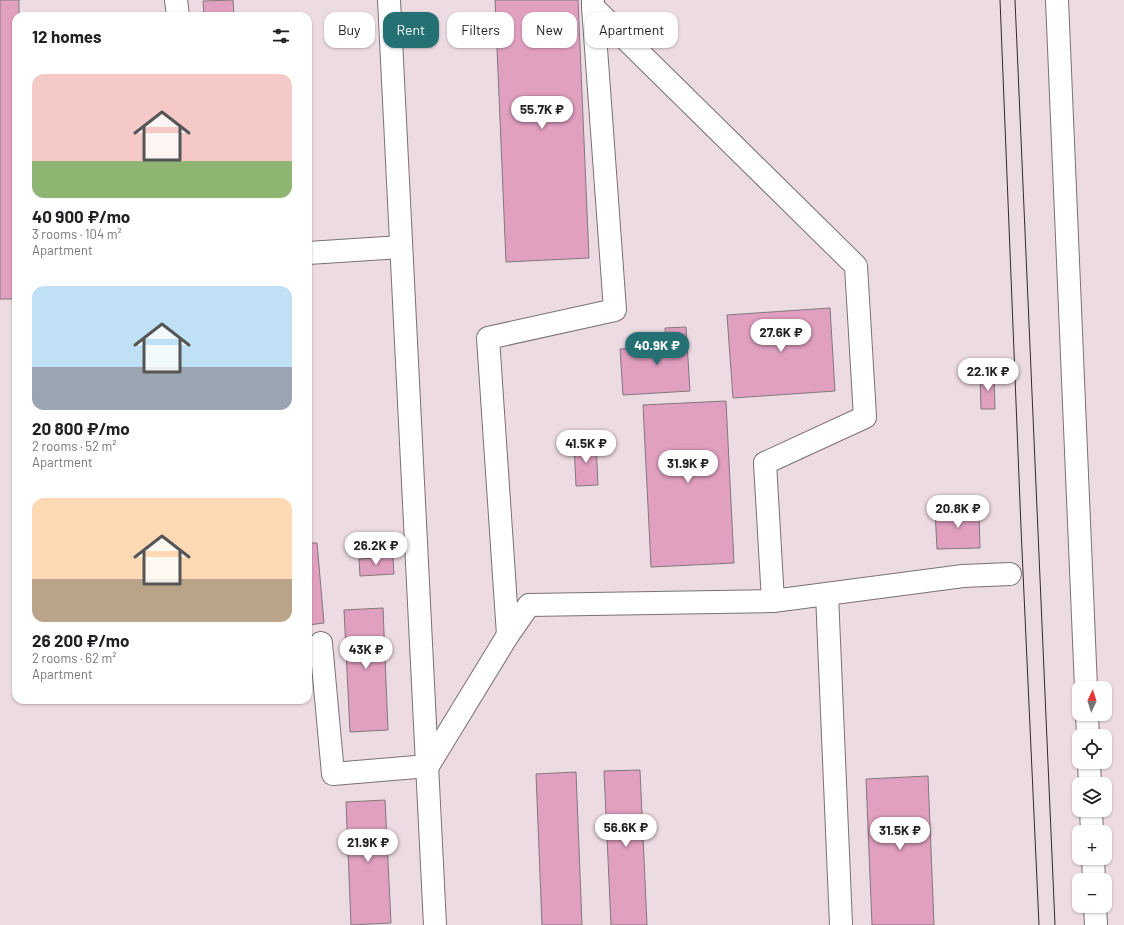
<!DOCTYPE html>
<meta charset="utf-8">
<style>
:root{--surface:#fff;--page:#f2f2f2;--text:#202124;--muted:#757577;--accent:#257073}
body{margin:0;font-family:Barlow,sans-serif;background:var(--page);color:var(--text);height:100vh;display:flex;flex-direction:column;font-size:15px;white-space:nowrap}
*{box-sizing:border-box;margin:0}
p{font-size:13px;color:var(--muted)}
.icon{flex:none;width:22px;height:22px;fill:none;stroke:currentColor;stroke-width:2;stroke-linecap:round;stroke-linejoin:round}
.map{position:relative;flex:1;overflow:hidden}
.side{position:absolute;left:12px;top:12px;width:300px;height:692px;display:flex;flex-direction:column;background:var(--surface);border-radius:12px;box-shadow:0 1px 3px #0004}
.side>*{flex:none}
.hud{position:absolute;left:324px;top:12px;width:380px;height:36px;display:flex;gap:8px}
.needle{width:26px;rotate:4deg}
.fabs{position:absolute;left:1072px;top:681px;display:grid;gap:8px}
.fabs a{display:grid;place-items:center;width:40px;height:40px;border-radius:8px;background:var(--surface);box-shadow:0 1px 3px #0004;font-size:20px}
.price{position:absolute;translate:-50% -34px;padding:0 9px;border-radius:14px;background:#fff;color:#222;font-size:13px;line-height:26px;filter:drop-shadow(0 1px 2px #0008)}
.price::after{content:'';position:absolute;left:50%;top:24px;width:12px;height:9px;margin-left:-6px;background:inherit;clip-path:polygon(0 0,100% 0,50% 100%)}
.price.on{background:var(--accent);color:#fff}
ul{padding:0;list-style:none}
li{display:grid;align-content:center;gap:8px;height:212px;padding:0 20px}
li span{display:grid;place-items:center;height:124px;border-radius:12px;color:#555}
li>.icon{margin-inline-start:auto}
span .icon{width:72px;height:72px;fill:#fffc;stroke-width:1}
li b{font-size:17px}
h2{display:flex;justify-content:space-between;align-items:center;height:48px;padding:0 20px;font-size:17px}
.pill{padding:0 14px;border-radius:12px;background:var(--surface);box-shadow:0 1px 3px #0004;font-size:14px;line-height:36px}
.pill.on{background:var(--accent);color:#fff}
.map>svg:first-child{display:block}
.built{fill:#eddbe3;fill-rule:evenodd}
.building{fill:#e1a0c0;stroke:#80787c}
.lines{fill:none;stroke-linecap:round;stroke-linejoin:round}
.minor-casing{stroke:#797175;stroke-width:24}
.minor{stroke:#fff;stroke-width:22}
.tram{stroke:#2f2b2c;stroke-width:1}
</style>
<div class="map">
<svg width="1124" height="925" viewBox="0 0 1124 925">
<rect width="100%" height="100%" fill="#f2e8ed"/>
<path class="built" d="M 0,0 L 1124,0 L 1124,925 L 0,925 ZM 16,16 L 308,16 L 308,700 L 16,700 ZM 1079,688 L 1105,688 L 1105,714 L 1079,714 ZM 1079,736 L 1105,736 L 1105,762 L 1079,762 ZM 1079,784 L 1105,784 L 1105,810 L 1079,810 ZM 1079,832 L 1105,832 L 1105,858 L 1079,858 ZM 1079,880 L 1105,880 L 1105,906 L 1079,906 Z"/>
<g class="building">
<path d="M 0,0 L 19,0 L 19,16 L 16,16 L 16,299 L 0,299 Z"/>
<path d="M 233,0 L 234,16 L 204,16 L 203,1 Z"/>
<path d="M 495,0 L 578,0 L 589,258 L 506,262 Z"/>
<path d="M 830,308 L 835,391 L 733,398 L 727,315 Z"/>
<path d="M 686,327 L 690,391 L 623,395 L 620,349 L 666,346 L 665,328 Z"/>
<path d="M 308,365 L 311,401 L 308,402 Z"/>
<path d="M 980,375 L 994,375 L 995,409 L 981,409 Z"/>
<path d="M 726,401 L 734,563 L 651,567 L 643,405 Z"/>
<path d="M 596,443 L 598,485 L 576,486 L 574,444 Z"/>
<path d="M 979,510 L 980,548 L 937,549 L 935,511 Z"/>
<path d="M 308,543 L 317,543 L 324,623 L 308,625 Z"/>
<path d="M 393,557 L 394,574 L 360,576 L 359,559 Z"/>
<path d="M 383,608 L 388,730 L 350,732 L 344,610 Z"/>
<path d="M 640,770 L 647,925 L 611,925 L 604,771 Z"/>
<path d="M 576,772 L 582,925 L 542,925 L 536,774 Z"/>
<path d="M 928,776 L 934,925 L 872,925 L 866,779 Z"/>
<path d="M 385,800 L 391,923 L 351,925 L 346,802 Z"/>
</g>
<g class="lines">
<g class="minor-casing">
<g id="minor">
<path d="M 176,0 L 178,16"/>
<path d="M 389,0 L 435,925"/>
<path d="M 593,0 L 593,7 L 856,266 L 865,417 L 765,463 L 773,601"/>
<path d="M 1057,0 L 1086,688"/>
<path d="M 308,253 L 401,247"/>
<path d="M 827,594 L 841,925"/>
<path d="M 508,635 L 488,338 L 615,310 L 593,7"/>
<path d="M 321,643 L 333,774 L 428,766 L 508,635 L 529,605 L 773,601 L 963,576 L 1010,574"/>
<path d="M 1087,714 L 1088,736"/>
<path d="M 1089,762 L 1090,784"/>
<path d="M 1091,810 L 1092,832"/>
<path d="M 1093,858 L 1094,880"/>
<path d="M 1095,906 L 1096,925"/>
</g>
</g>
<use href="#minor" class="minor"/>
<g class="tram">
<path d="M 1000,0 L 1021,528 L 1039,925"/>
<path d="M 1015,0 L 1055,925"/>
</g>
</g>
</svg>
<div class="fabs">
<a><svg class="needle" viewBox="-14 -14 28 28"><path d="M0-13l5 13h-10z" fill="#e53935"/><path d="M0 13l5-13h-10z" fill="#757577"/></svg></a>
<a><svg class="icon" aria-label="locate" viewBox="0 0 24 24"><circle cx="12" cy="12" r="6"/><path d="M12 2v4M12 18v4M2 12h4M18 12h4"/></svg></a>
<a><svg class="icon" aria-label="layers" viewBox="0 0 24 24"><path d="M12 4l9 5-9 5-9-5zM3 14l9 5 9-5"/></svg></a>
<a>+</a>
<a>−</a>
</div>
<b class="price" style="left:542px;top:130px">55.7K ₽</b>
<b class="price" style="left:781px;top:353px">27.6K ₽</b>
<b class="price on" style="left:657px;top:366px">40.9K ₽</b>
<b class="price" style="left:988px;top:392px">22.1K ₽</b>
<b class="price" style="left:586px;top:464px">41.5K ₽</b>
<b class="price" style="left:688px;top:484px">31.9K ₽</b>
<b class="price" style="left:958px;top:529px">20.8K ₽</b>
<b class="price" style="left:376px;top:566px">26.2K ₽</b>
<b class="price" style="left:366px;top:670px">43K ₽</b>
<b class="price" style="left:626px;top:848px">56.6K ₽</b>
<b class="price" style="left:900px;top:851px">31.5K ₽</b>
<b class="price" style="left:368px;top:863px">21.9K ₽</b>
<div class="hud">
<a class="pill">Buy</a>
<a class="pill on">Rent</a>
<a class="pill">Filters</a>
<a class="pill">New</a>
<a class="pill">Apartment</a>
</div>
<section class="side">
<h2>12 homes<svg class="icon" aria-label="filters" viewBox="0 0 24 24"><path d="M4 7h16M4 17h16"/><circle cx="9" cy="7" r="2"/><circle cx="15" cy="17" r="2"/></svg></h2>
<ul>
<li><span style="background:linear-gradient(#f6c9c9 70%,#8fb573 0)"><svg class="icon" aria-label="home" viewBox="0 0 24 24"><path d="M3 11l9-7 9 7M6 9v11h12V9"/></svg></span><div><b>40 900 ₽/mo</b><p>3 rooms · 104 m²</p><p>Apartment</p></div></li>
<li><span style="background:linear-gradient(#bfe0f5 65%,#9aa5b1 0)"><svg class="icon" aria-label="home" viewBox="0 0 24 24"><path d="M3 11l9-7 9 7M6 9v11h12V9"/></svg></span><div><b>20 800 ₽/mo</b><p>2 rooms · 52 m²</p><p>Apartment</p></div></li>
<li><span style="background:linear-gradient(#ffd9b3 65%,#b9a48a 0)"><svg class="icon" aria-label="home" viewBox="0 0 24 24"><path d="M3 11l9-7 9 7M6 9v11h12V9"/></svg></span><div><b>26 200 ₽/mo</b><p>2 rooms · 62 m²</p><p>Apartment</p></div></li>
</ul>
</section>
</div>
